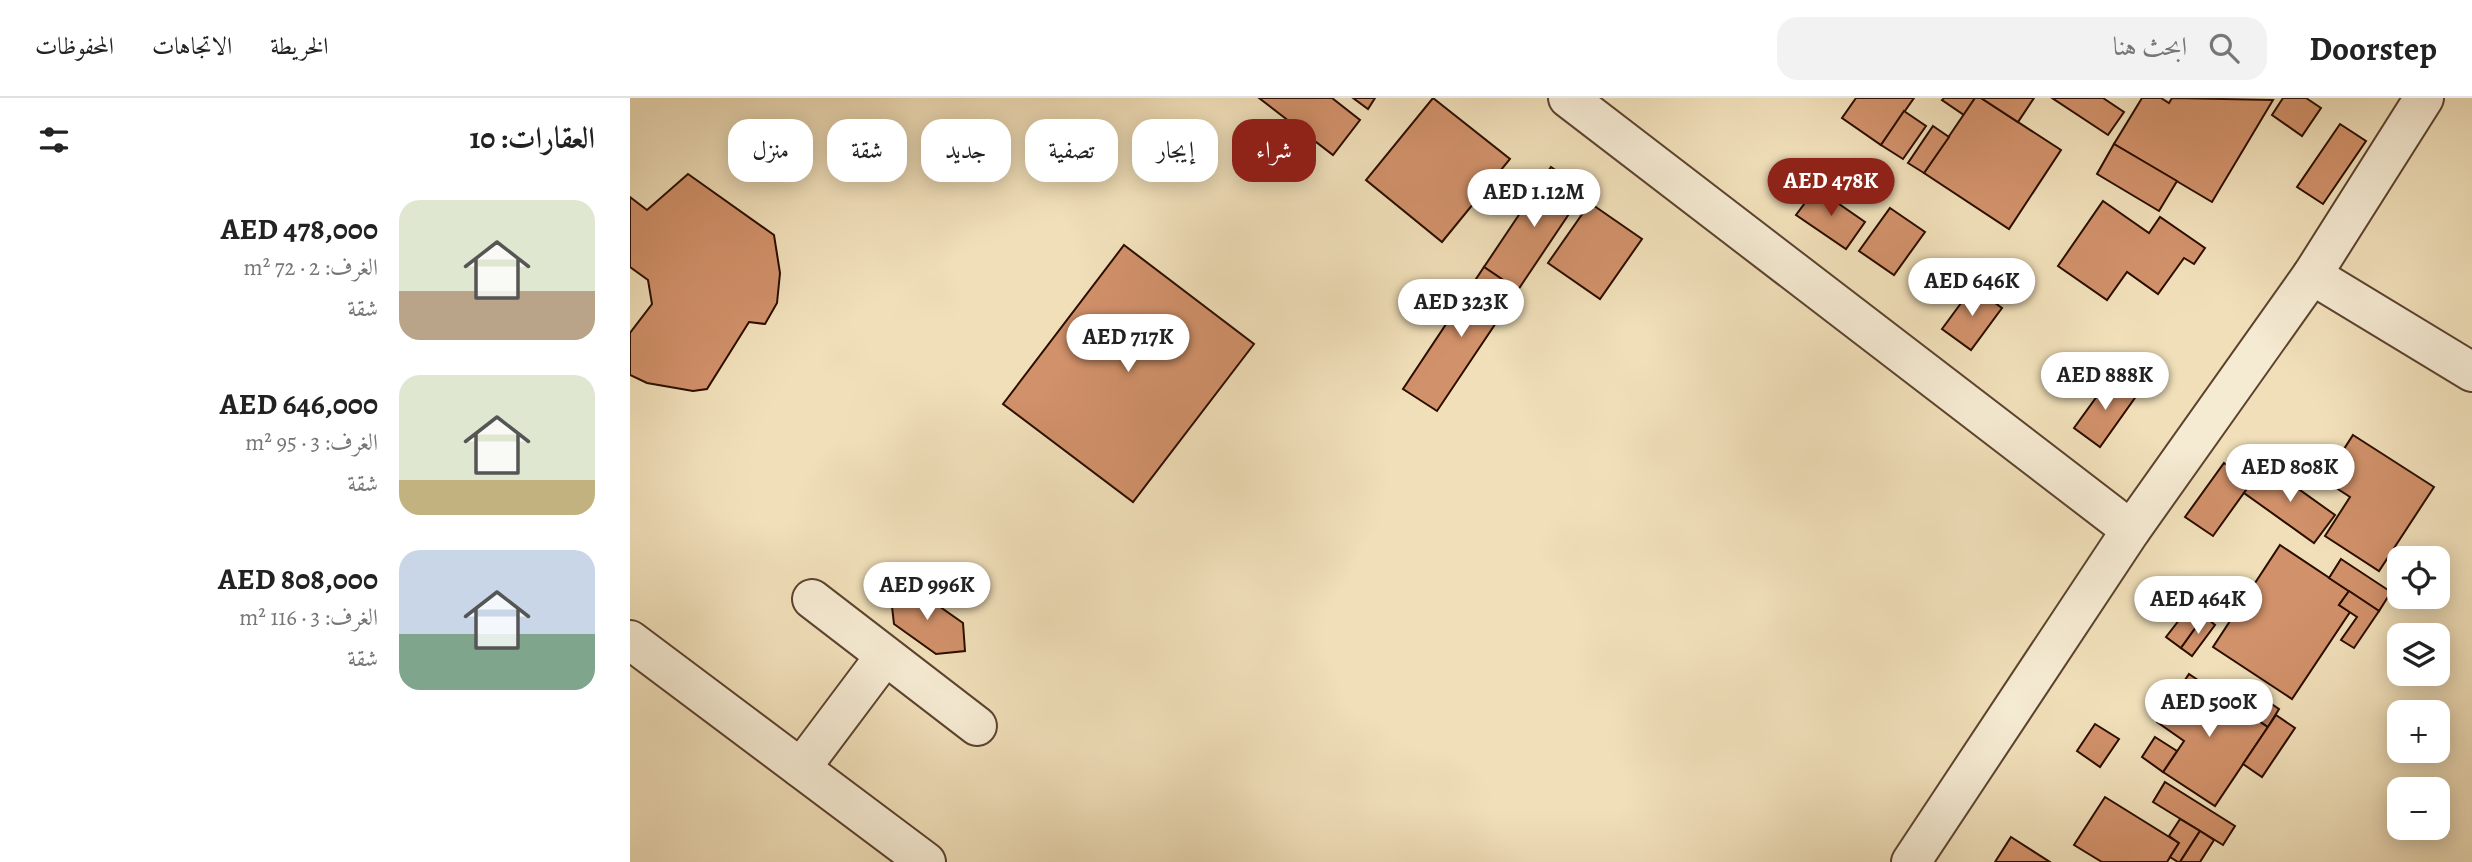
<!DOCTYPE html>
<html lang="ar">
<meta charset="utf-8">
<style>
:root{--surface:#fff;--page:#f2f2f2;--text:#222;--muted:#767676;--line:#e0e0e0;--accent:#8f2418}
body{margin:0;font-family:Alegreya,Amiri,serif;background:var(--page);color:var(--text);direction:rtl;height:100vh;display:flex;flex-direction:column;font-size:26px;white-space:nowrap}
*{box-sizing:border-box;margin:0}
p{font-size:23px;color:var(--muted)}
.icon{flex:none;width:38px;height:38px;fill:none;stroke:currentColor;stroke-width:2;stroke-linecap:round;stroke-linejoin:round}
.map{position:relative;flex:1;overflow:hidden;direction:ltr}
.panel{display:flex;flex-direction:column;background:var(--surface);width:630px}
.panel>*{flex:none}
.banner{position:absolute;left:21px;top:21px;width:665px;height:63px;direction:rtl;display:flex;gap:14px}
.controls{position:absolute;left:1757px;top:448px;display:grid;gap:14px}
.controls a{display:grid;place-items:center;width:63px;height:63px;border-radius:14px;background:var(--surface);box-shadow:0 4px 18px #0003;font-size:35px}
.price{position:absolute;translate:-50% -60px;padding:0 16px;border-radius:24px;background:#fff;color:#222;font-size:23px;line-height:46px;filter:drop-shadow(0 2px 4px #0008)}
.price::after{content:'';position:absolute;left:50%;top:42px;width:21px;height:16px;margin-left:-10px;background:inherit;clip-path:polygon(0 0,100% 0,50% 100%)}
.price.active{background:var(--accent);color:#fff}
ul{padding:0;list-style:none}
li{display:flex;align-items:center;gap:21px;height:175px;padding:0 35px}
li span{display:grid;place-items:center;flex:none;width:196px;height:140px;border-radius:21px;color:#555}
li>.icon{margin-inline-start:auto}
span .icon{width:84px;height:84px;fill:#fffc;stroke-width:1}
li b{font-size:30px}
h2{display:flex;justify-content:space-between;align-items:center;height:84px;padding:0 35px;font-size:30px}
.tag{padding:0 24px;border-radius:21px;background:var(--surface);box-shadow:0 4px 18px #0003;font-size:24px;line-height:63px}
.tag.active{background:var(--accent);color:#fff}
header{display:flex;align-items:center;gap:42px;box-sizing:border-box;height:98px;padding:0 35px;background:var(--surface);border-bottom:2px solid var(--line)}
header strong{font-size:33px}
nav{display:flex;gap:38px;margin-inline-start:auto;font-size:24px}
.search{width:490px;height:63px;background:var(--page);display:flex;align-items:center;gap:18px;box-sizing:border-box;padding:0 24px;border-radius:21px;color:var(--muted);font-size:26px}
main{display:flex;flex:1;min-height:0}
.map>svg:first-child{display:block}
.building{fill:#d1916a;stroke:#2b0d00;stroke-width:2}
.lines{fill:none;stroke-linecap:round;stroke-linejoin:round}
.minor-casing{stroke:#5c422e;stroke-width:42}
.minor{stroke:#f5ead2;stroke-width:38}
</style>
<header>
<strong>Doorstep</strong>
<div class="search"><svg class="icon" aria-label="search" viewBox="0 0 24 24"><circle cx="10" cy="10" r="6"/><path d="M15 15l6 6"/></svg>ابحث هنا</div>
<nav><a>الخريطة</a><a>الاتجاهات</a><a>المحفوظات</a></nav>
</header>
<main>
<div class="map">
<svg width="1842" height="764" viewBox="0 0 1842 764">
<rect width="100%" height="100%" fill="#f0dfb9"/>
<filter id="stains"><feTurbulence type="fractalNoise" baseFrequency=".00286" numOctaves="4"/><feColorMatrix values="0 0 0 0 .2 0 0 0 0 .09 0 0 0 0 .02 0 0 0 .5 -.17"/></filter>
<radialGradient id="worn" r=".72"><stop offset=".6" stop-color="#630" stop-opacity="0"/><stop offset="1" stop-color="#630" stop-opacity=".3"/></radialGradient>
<g class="building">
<path d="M 629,0 L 702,0 L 730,22 L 703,57 Z"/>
<path d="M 723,0 L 745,0 L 738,11 Z"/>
<path d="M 803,0 L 880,61 L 812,144 L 736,82 Z"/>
<path d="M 1226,0 L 1284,0 L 1251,47 L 1212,20 Z"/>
<path d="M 1314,0 L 1345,0 L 1334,17 L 1312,2 Z"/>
<path d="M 1345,0 L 1351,0 L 1431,52 L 1379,131 L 1294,75 Z"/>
<path d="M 1351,0 L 1404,0 L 1388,24 Z"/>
<path d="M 1422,0 L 1473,0 L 1494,14 L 1478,37 Z"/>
<path d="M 1512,0 L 1531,0 L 1539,5 L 1542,0 L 1643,2 L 1582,104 L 1484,46 Z"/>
<path d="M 1653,0 L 1676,0 L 1691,10 L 1672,38 L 1642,17 Z"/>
<path d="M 1274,13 L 1296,28 L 1273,61 L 1251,47 Z"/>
<path d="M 1710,26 L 1736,43 L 1693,106 L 1667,89 Z"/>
<path d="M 1303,28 L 1319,39 L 1294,75 L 1278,65 Z"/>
<path d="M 1484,46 L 1547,83 L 1529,113 L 1467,76 Z"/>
<path d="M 921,69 L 955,92 L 888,192 L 854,169 Z"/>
<path d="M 58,76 L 144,137 L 150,175 L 147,205 L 135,226 L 119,224 L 77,291 L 63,293 L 17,285 L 0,277 L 0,235 L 22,206 L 18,182 L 0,169 L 0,99 L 17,112 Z"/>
<path d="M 1186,90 L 1235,124 L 1216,151 L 1166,117 Z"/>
<path d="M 1473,103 L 1519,135 L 1530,119 L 1575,150 L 1564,166 L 1554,160 L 1528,196 L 1497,174 L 1477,202 L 1428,168 Z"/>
<path d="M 960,105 L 1012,141 L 970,201 L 918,165 Z"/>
<path d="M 1260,110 L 1295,134 L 1264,177 L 1229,153 Z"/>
<path d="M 494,147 L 624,246 L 503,404 L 373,306 Z"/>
<path d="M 854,169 L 888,192 L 807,313 L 773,291 Z"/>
<path d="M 1343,189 L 1372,210 L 1341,252 L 1312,231 Z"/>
<path d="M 1481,279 L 1507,297 L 1470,349 L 1444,330 Z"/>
<path d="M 1723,337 L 1804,389 L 1749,473 L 1695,438 L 1720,399 L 1694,382 Z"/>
<path d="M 1594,365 L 1621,385 L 1583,438 L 1555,419 Z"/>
<path d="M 1635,367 L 1705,417 L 1684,445 L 1614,395 Z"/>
<path d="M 1650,447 L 1719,493 L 1709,507 L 1720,514 L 1662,601 L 1583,549 Z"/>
<path d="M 1711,461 L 1761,494 L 1749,513 L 1699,480 Z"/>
<path d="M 260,491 L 286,492 L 333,525 L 335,553 L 306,556 L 264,526 Z"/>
<path d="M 1719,493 L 1749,513 L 1724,550 L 1711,542 L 1727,519 L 1709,507 Z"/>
<path d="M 1560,508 L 1574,518 L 1551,550 L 1536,539 Z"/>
<path d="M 1574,518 L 1585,527 L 1562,558 L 1551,550 Z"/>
<path d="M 1559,576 L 1638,629 L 1585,708 L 1533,674 L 1554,643 L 1527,624 Z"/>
<path d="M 1610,585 L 1649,611 L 1638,629 L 1598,602 Z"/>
<path d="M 1646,617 L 1665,630 L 1632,679 L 1613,666 Z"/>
<path d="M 1465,626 L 1489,641 L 1470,669 L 1447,653 Z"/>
<path d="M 1525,639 L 1547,653 L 1533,674 L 1512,659 Z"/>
<path d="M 1535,684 L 1605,728 L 1593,747 L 1523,704 Z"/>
<path d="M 1475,699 L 1549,745 L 1537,764 L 1472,764 L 1444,747 Z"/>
<path d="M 1550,721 L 1570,733 L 1550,764 L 1548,764 L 1540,759 L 1549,745 L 1539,738 Z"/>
<path d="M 1570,733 L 1584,742 L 1570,764 L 1550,764 Z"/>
<path d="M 1381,739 L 1420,764 L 1365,764 Z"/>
</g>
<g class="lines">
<g class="minor-casing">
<g id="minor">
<path d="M 938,0 L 1501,432"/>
<path d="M 1682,177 L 1842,274"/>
<path d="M 182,501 L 347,628"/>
<path d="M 0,542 L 296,764"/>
<path d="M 171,670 L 255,558"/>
<path d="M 1281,764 L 1501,432 L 1682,177 L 1794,0"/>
</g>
</g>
<use href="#minor" class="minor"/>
</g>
<rect width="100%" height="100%" filter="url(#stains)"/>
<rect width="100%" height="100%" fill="url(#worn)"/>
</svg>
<div class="controls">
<a><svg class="icon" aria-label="locate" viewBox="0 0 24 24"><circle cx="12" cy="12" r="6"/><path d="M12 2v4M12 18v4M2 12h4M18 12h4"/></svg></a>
<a><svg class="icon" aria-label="layers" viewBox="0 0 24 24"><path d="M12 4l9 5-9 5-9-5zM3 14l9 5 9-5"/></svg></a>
<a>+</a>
<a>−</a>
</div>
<b class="price active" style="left:1201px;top:120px">AED 478K</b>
<b class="price" style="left:904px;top:131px">AED 1.12M</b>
<b class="price" style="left:1342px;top:220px">AED 646K</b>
<b class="price" style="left:831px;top:241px">AED 323K</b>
<b class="price" style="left:498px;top:276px">AED 717K</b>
<b class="price" style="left:1475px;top:314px">AED 888K</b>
<b class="price" style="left:1660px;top:406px">AED 808K</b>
<b class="price" style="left:297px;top:524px">AED 996K</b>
<b class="price" style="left:1568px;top:538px">AED 464K</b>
<b class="price" style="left:1579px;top:641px">AED 500K</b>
<div class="banner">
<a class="tag active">شراء</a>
<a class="tag">إيجار</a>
<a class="tag">تصفية</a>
<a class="tag">جديد</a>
<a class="tag">شقة</a>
<a class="tag">منزل</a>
</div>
</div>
<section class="panel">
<h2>العقارات: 10<svg class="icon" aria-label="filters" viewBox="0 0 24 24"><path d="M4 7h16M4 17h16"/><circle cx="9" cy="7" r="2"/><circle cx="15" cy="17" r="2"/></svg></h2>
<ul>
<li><span style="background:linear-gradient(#dfe7d0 65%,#b9a48a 0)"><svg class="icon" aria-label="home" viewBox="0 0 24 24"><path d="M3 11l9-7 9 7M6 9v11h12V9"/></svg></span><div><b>AED 478,000</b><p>الغرف: 2 · 72 m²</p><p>شقة</p></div></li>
<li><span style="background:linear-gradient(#dfe7d0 75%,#c2b280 0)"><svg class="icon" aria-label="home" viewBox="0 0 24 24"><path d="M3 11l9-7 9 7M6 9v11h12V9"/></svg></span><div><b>AED 646,000</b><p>الغرف: 3 · 95 m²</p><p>شقة</p></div></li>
<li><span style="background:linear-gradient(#c9d6e8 60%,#7fa58c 0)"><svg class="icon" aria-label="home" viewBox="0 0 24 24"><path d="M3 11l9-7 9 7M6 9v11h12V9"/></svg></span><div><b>AED 808,000</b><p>الغرف: 3 · 116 m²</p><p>شقة</p></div></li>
</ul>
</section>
</main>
